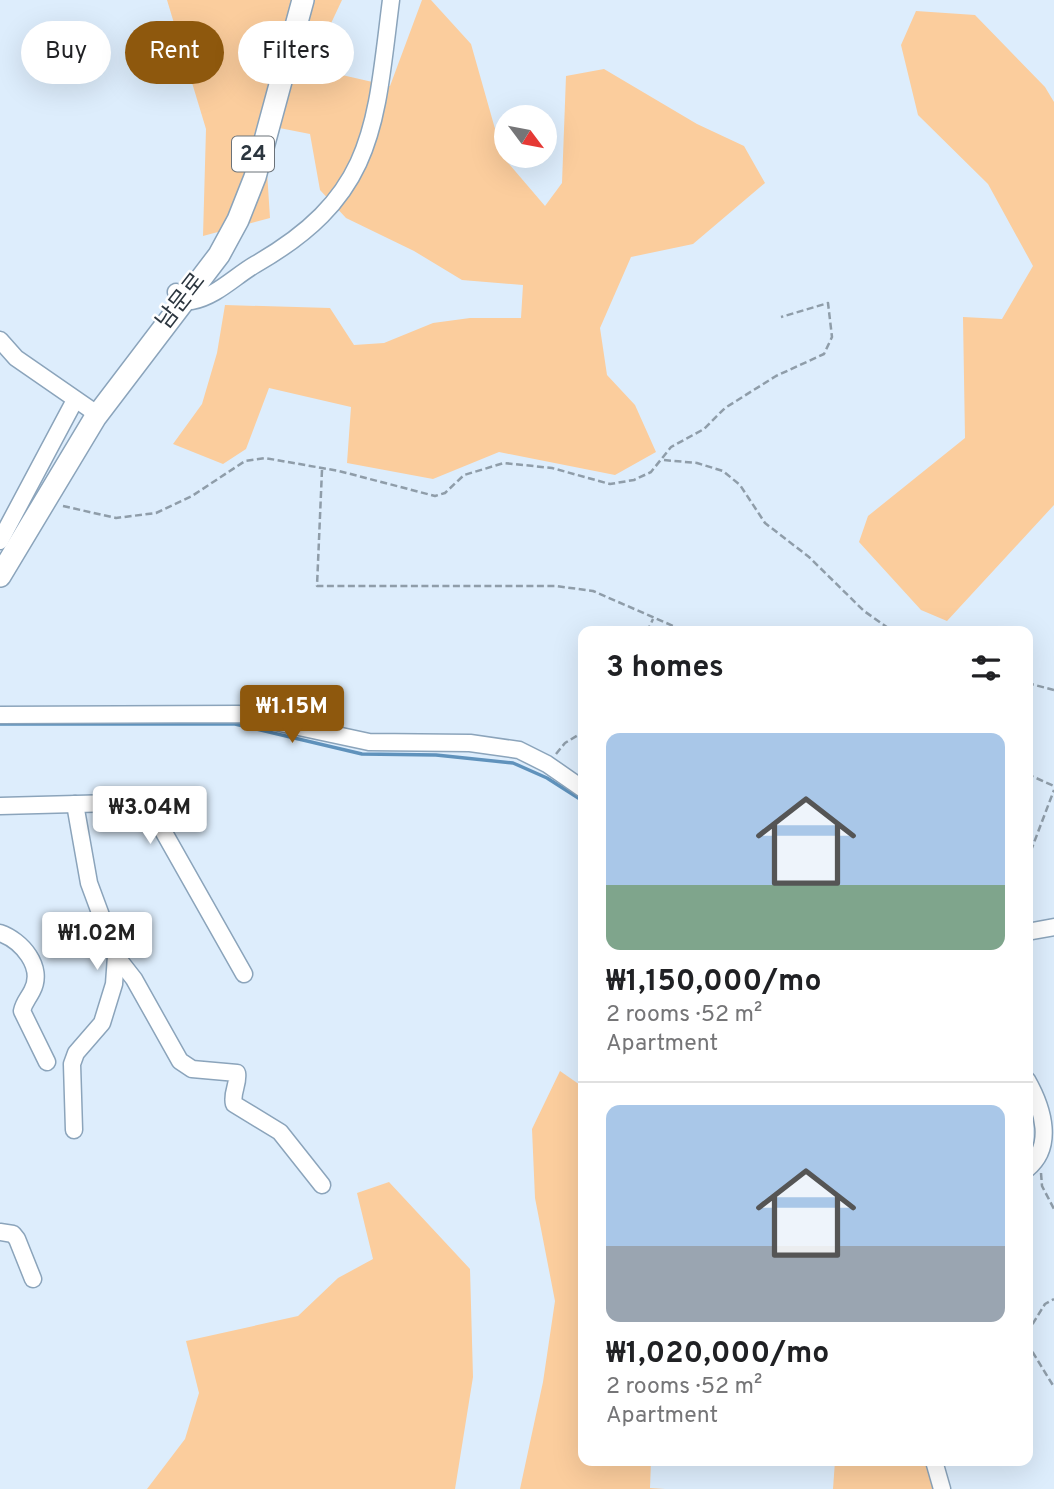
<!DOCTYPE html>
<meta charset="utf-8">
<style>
:root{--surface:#fff;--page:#f6f6f6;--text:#202124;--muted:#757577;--line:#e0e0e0;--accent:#8e580d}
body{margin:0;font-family:Overpass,"Noto Sans KR",sans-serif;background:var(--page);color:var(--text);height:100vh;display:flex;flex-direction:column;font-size:26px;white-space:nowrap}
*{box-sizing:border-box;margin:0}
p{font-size:23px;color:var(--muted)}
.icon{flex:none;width:38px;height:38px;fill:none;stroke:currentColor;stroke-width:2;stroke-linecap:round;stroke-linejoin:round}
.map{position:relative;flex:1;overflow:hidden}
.sheet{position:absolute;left:578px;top:626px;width:455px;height:840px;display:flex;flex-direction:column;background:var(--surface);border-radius:14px;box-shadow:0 7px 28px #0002}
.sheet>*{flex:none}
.banner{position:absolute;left:21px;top:21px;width:452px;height:63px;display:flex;gap:14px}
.needle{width:46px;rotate:122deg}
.fabs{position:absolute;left:494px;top:105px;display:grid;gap:14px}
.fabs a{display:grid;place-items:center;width:63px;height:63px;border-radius:50%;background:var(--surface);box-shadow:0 7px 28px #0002;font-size:35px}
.price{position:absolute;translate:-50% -60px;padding:0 16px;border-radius:7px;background:#fff;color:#222;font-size:23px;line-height:46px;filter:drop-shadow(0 2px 4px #0008)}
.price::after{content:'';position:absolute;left:50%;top:42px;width:21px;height:16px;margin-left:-10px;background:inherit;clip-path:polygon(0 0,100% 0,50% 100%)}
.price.active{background:var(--accent);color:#fff}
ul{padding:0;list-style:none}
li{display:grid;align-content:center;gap:14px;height:371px;padding:0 28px}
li+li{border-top:2px solid var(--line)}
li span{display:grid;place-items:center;height:217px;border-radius:14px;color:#555}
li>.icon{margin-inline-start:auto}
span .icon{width:126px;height:126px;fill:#fffc;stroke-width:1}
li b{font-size:30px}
h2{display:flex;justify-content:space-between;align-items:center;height:84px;padding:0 28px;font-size:30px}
.pill{padding:0 24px;border-radius:32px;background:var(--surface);box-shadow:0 7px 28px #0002;font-size:24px;line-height:63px}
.pill.active{background:var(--accent);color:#fff}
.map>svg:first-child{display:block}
.green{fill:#fbcd9d}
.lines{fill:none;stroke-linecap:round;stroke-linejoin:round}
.stream{stroke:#5f92bc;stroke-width:3.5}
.minor-casing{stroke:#8ba4bb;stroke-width:19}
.major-casing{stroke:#8ba4bb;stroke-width:24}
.path{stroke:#8f9da9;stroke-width:2.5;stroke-dasharray:7 3.5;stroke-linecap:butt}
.minor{stroke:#fff;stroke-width:16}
.major{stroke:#fff;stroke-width:21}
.labels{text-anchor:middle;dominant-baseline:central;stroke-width:5;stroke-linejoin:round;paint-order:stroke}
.shield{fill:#fff;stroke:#6b7279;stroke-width:2}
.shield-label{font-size:21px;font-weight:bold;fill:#2c363f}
.street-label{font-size:23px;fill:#2c363f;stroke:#fff}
</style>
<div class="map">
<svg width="1054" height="1489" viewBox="0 0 1054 1489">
<rect width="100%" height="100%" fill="#ddedfc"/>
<g class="green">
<path d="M 167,0 L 342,0 L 317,53 L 342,75 L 390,86 L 422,0 L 431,0 L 471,44 L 503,157 L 545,206 L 562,183 L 566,76 L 604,69 L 697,124 L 744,146 L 765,183 L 693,244 L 631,257 L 600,328 L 607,375 L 635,405 L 656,452 L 615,475 L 499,452 L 433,479 L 347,463 L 351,407 L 269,388 L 246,449 L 223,464 L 173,444 L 202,404 L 217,353 L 225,305 L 330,308 L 354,345 L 384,343 L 433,323 L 470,318 L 521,318 L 523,285 L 462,280 L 414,251 L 346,218 L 320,190 L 310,134 L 264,125 L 270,218 L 203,236 L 206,129 Z"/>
<path d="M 916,11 L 975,15 L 1045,87 L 1054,102 L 1054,505 L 947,621 L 921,610 L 859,542 L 868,516 L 965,438 L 963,317 L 1002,319 L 1033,266 L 988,184 L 918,115 L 901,45 Z"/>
<path d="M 560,1071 L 583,1087 L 583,1461 L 651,1461 L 650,1488 L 665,1489 L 520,1489 L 543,1382 L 555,1301 L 535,1198 L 532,1129 Z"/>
<path d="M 389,1182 L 470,1269 L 473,1377 L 455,1489 L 147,1489 L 185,1439 L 199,1393 L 186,1341 L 298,1316 L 338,1278 L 373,1259 L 357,1193 Z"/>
<path d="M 835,1461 L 924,1461 L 939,1489 L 833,1489 Z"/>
</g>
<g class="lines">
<path class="stream" d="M 0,724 L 235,724 L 362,754 L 436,755 L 513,763 L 547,778 L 583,801"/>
<g class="minor-casing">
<g id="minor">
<path d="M 176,292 L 192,301 C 217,296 235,276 256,264 C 376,195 375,126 391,0"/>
<path d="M 0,340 L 16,358 L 97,414"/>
<path d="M 0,541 L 75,400"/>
<path d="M 0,715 L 239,714 L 369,742 L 470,743 L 519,750 L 547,764 L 583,789"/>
<path d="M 0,806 L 114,803 L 146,815 L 162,829 L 244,974"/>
<path d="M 1027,932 L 1054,927"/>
<path d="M 0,933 C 21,940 45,967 32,991 C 28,999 24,1002 22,1011 L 47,1062"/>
<path d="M 116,956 L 134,979 L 180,1061 L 192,1069 L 237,1073 C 239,1084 231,1093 234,1104 L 280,1132 L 322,1185"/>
<path d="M 1027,1080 C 1044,1110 1054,1147 1027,1169"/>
<path d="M 74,1130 L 72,1064 L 76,1053 L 102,1023 L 114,984 L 116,956 L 89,883 L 75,804"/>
<path d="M 0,1232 L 13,1234 L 17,1239 L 33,1279"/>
<path d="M 934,1461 L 942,1489"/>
</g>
</g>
<g class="major-casing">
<path id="major" d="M 0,576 L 95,418 L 219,255 L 238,220 L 255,177 L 303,0"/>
</g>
<g class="path">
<path d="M 664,460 L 697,463 L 723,471 L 740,485 L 765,523 L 809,557 L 864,611 L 894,632"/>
<path d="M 322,470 L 317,586 L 556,586 L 593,591 L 687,632"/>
<path d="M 63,506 L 116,518 L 156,513 L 192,496 L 245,461 L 265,458 L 339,471 L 435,496 L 445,493 L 464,475 L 504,463 L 552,468 L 610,484 L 634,480 L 651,472 L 671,447 L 704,429 L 725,408 L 776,376 L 824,354 L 832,337 L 828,303 L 781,317"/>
<path d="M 647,632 L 653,619"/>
<path d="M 1027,683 L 1054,690"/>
<path d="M 556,754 L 565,743 L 583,732"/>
<path d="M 1027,774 L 1054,786"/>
<path d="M 1027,861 L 1054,790"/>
<path d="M 1041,1173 L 1042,1186 L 1054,1209"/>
<path d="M 1027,1333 L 1045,1304 L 1054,1299"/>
<path d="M 1027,1343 L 1054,1387"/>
</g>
<use href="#minor" class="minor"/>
<use href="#major" class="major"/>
</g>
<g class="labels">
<rect class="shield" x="232" y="136.5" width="42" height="35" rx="5"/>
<g class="shield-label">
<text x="253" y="154">24</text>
</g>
<g class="street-label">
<text transform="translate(182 302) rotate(-52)">남문로</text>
</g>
</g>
</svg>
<div class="fabs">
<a><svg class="needle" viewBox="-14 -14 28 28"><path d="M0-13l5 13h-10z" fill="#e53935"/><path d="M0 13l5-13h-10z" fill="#757577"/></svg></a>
</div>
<b class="price active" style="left:292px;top:745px">₩1.15M</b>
<b class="price" style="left:150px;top:846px">₩3.04M</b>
<b class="price" style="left:97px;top:972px">₩1.02M</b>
<div class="banner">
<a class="pill">Buy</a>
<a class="pill active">Rent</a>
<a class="pill">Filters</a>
</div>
<section class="sheet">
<h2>3 homes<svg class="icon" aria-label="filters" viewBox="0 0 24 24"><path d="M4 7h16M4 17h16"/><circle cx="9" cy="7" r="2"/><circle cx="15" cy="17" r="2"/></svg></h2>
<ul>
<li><span style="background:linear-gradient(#a9c7e8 70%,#7fa58c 0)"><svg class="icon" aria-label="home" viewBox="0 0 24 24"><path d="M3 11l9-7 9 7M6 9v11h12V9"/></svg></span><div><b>₩1,150,000/mo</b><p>2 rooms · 52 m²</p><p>Apartment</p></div></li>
<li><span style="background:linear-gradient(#a9c7e8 65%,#9aa5b1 0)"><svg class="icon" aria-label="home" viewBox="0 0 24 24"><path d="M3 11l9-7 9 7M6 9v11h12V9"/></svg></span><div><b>₩1,020,000/mo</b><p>2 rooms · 52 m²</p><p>Apartment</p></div></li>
</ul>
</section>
</div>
